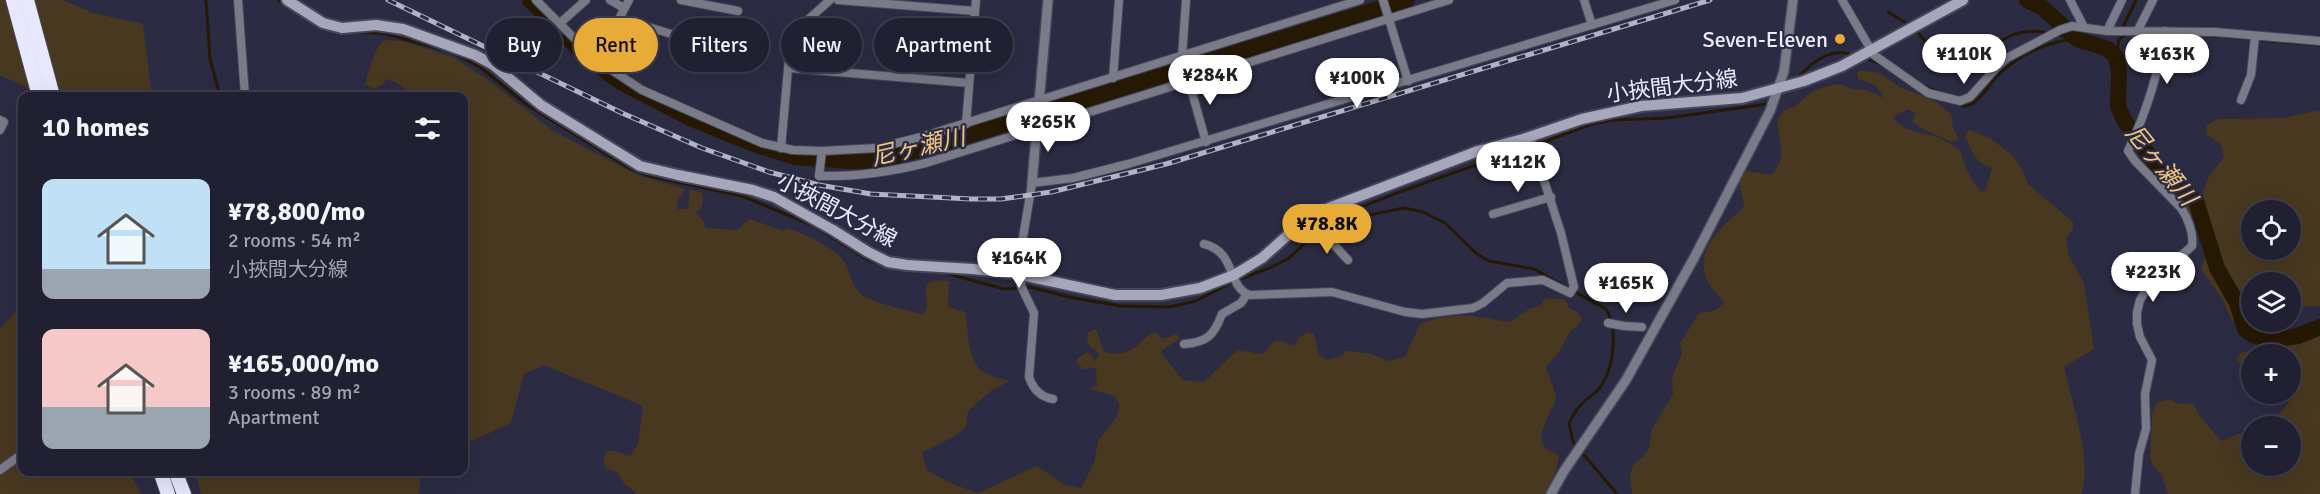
<!DOCTYPE html>
<meta charset="utf-8">
<style>
:root{--surface:#202032;--page:#2d2d3e;--text:#f1f3f6;--muted:#a2a3ac;--line:#3d3e4d;--accent:#e8ab37}
body{margin:0;font-family:Signika,"Noto Sans JP",sans-serif;background:var(--page);color:var(--text);height:100vh;display:flex;flex-direction:column;font-size:22px;white-space:nowrap}
*{box-sizing:border-box;margin:0}
p{font-size:20px;color:var(--muted)}
.icon{flex:none;width:33px;height:33px;fill:none;stroke:currentColor;stroke-width:2;stroke-linecap:round;stroke-linejoin:round}
.map{position:relative;flex:1;overflow:hidden}
.drawer{position:absolute;left:18px;top:92px;width:450px;height:384px;display:flex;flex-direction:column;background:var(--surface);border-radius:12px;box-shadow:0 6px 24px #0002,0 0 0 2px var(--line)}
.drawer>*{flex:none}
.banner{position:absolute;left:486px;top:18px;width:570px;height:54px;display:flex;gap:12px}
.fabs{position:absolute;left:2241px;top:200px;display:grid;gap:12px}
.fabs a{display:grid;place-items:center;width:60px;height:60px;border-radius:50%;background:var(--surface);box-shadow:0 6px 24px #0002,0 0 0 2px var(--line);font-size:30px}
.price{position:absolute;translate:-50% -51px;padding:0 14px;border-radius:21px;background:#fff;color:#222;font-size:20px;line-height:39px;filter:drop-shadow(0 2px 3px #0008)}
.price::after{content:'';position:absolute;left:50%;top:36px;width:18px;height:14px;margin-left:-9px;background:inherit;clip-path:polygon(0 0,100% 0,50% 100%)}
.price.selected{background:var(--accent);color:#111}
ul{padding:0;list-style:none}
li{display:flex;align-items:center;gap:18px;height:150px;padding:0 24px}
li span{display:grid;place-items:center;flex:none;width:168px;height:120px;border-radius:12px;color:#555}
li>.icon{margin-inline-start:auto}
span .icon{width:72px;height:72px;fill:#fffc;stroke-width:1}
li b{font-size:26px}
h2{display:flex;justify-content:space-between;align-items:center;height:72px;padding:0 24px;font-size:26px}
.pill{padding:0 21px;border-radius:27px;background:var(--surface);box-shadow:0 6px 24px #0002,0 0 0 2px var(--line);font-size:21px;line-height:54px}
.pill.selected{background:var(--accent);color:#111}
.map>svg:first-child{display:block}
.green{fill:#48381f;fill-rule:evenodd}
.lines{fill:none;stroke-linecap:round;stroke-linejoin:round}
.stream{stroke:#261903;stroke-width:3}
.river{stroke:#261903;stroke-width:16}
.minor-casing{stroke:#46465d;stroke-width:10}
.tertiary-casing{stroke:#46465d;stroke-width:12}
.secondary-casing{stroke:#46465d;stroke-width:14}
.motorway-casing{stroke:#46465d;stroke-width:16}
.minor{stroke:#7a7b88;stroke-width:8}
.tertiary{stroke:#7a7b88;stroke-width:9}
.secondary{stroke:#a6a7bb;stroke-width:10}
.motorway{stroke:#e7e8fb;stroke-width:14}
.rail-casing{stroke:#b2b3c5;stroke-width:5}
.rail{stroke:#2b2b43;stroke-width:3;stroke-dasharray:9;stroke-linecap:butt}
.poi-dot{fill:#e8ab37;stroke:#2b2b43;stroke-width:2}
.labels{text-anchor:middle;dominant-baseline:central;stroke-width:4.5;stroke-linejoin:round;paint-order:stroke}
.poi-label{font-size:22px;fill:#ebecfc;stroke:#2b2b43;text-anchor:end}
.street-label{font-size:22px;fill:#ebecfc;stroke:#2b2b43}
.water-label{font-size:24px;font-style:italic;fill:#efc47f;stroke:#2b2b43}
</style>
<div class="map">
<svg width="2320" height="494" viewBox="0 0 2320 494">
<rect width="100%" height="100%" fill="#2b2b43"/>
<g class="green">
<path d="M 0,0 L 63,0 L 93,13 L 143,24 L 152,96 L 44,96 L 0,75 Z"/>
<path d="M 386,40 L 402,41 L 453,57 L 487,79 L 553,131 L 640,176 L 682,188 L 685,190 L 678,200 L 677,209 L 688,209 L 690,190 L 701,192 C 705,198 703,205 699,211 L 695,212 L 704,221 L 705,228 L 737,230 L 750,219 L 783,231 L 786,228 C 803,233 832,246 843,260 C 851,272 851,288 864,296 C 881,305 904,309 923,315 L 927,308 L 926,285 L 934,280 L 949,281 L 948,307 L 965,312 C 969,330 966,364 987,374 C 994,378 1003,379 1010,381 L 992,390 L 968,411 L 966,427 L 953,437 L 922,453 L 927,470 L 950,483 L 978,493 L 1037,466 L 1065,485 L 1081,488 L 1094,463 L 1098,441 L 1116,418 L 1120,405 L 1115,396 L 1090,389 L 1097,385 L 1096,368 L 1083,369 L 1077,363 L 1077,359 L 1087,352 L 1092,355 L 1095,362 L 1099,355 L 1096,350 L 1091,348 L 1087,340 L 1088,333 L 1096,329 L 1104,351 C 1125,360 1137,346 1151,333 L 1157,333 L 1162,339 L 1177,334 L 1180,339 L 1162,350 L 1161,353 L 1183,380 L 1204,382 C 1210,377 1236,350 1239,350 C 1247,350 1255,354 1263,354 L 1274,341 L 1282,341 L 1290,345 L 1296,344 L 1298,338 L 1308,332 L 1314,334 L 1319,355 L 1327,360 L 1342,356 L 1345,351 L 1349,351 L 1372,354 L 1388,361 L 1405,357 L 1420,324 C 1457,310 1473,316 1510,322 L 1531,308 L 1540,306 L 1545,299 C 1553,297 1558,300 1565,299 L 1569,308 L 1577,312 L 1582,319 L 1576,328 L 1571,330 L 1559,352 L 1546,367 C 1548,375 1557,394 1556,398 C 1553,410 1535,436 1544,446 C 1547,451 1555,452 1559,456 L 1553,485 L 1548,494 L 637,494 L 624,483 L 617,472 L 606,469 L 603,459 L 607,451 C 615,450 622,454 631,455 L 638,444 L 643,406 L 544,365 L 524,374 L 511,423 L 465,444 L 464,96 L 413,96 L 396,82 L 387,79 L 381,86 L 373,89 L 365,84 C 365,81 376,50 378,47 C 380,44 383,42 386,40 Z"/>
<path d="M 1863,70 L 1880,73 L 1898,86 L 1935,101 L 1949,112 L 1953,119 L 1952,126 L 1959,140 L 1951,142 C 1938,135 1925,131 1912,122 L 1916,114 L 1909,109 L 1893,117 C 1904,134 1923,131 1939,138 C 1947,142 1953,146 1960,150 C 1964,166 1971,179 1981,192 L 1986,189 L 1992,168 C 1975,163 1972,151 1965,136 L 1969,130 L 1990,138 L 2013,156 L 2022,169 L 2028,184 L 2073,222 L 2073,229 L 2066,239 L 2069,256 L 2084,283 L 2094,349 L 2064,367 C 2071,400 2094,464 2081,494 L 1632,494 L 1630,474 L 1634,464 L 1643,457 L 1649,448 L 1652,429 L 1673,394 L 1672,378 L 1682,353 L 1680,343 L 1699,313 L 1714,311 L 1724,303 C 1718,293 1708,287 1705,275 C 1698,245 1724,225 1744,207 C 1744,194 1733,180 1747,171 L 1771,175 C 1790,155 1777,142 1778,119 L 1785,110 L 1794,107 L 1814,90 L 1832,85 L 1839,84 L 1853,89 L 1866,90 L 1884,98 C 1879,85 1871,83 1858,79 L 1857,72 Z"/>
<path d="M 2316,111 L 2320,112 L 2320,306 L 2307,306 L 2291,315 L 2290,282 L 2252,282 L 2252,321 L 2280,321 L 2268,328 L 2232,321 L 2222,299 L 2201,269 L 2212,237 L 2178,200 L 2175,192 L 2184,191 L 2202,196 L 2209,176 L 2224,157 L 2220,143 L 2207,135 L 2206,126 L 2217,119 L 2284,118 ZM 2252,210 L 2290,210 L 2290,249 L 2252,249 Z"/>
<path d="M 22,304 L 22,471 L 129,471 L 141,494 L 0,494 L 0,329 Z"/>
<path d="M 2313,332 L 2320,333 L 2320,494 L 2168,494 L 2162,475 L 2153,466 L 2150,457 L 2152,414 L 2157,402 L 2171,399 L 2176,403 L 2193,404 L 2200,416 L 2221,441 L 2251,429 L 2252,465 L 2290,465 L 2290,426 L 2258,426 C 2273,419 2284,412 2292,397 L 2289,393 L 2290,393 L 2290,354 L 2252,354 L 2251,367 L 2241,364 L 2236,359 L 2240,353 L 2251,350 L 2263,353 Z"/>
<path d="M 195,471 L 421,471 L 419,494 L 201,494 Z"/>
</g>
<g class="lines">
<g class="stream">
<path d="M 206,0 L 210,59 L 220,96"/>
<path d="M 278,0 L 319,26"/>
<path d="M 1888,12 L 1908,24"/>
<path d="M 2122,29 L 2136,0"/>
<path d="M 349,32 L 383,33 L 451,52 L 480,67 L 527,105 L 629,168 L 649,176 L 742,196 L 814,226 L 868,260 L 884,265"/>
<path d="M 1918,33 L 1942,60 L 1954,66 C 1992,56 2004,23 2049,33"/>
<path d="M 2055,34 L 2077,39"/>
<path d="M 2166,35 L 2216,36 L 2320,45"/>
<path d="M 2116,57 L 2119,39 L 2127,34"/>
<path d="M 1868,59 L 1884,66"/>
<path d="M 1797,78 C 1812,63 1828,48 1849,54"/>
<path d="M 1924,86 L 1938,92"/>
<path d="M 1962,106 C 1978,108 1989,83 2000,73 C 2021,54 2045,43 2072,39"/>
<path d="M 1536,145 L 1589,125 L 1612,120 L 1667,118 L 1767,104"/>
<path d="M 1322,228 C 1332,212 1497,158 1526,148"/>
<path d="M 941,272 L 1004,289 L 1030,287 L 1069,297 L 1121,306 L 1169,307 L 1196,301 L 1235,281 L 1274,266 L 1289,258 L 1307,241 L 1330,229 L 1369,215 L 1404,208 L 1423,212 L 1445,223 L 1477,254 L 1489,261 L 1534,269 L 1606,309 C 1618,328 1614,364 1603,383 C 1598,392 1589,397 1582,404 C 1576,409 1573,416 1569,423 L 1573,442 L 1617,494"/>
</g>
<g class="river">
<path d="M 530,0 L 586,56 L 622,83 L 690,118 L 754,144 L 794,157 L 850,161 L 880,160 L 941,144 L 1407,0"/>
<path d="M 2027,0 L 2043,8 L 2077,39 L 2108,49 L 2116,57 L 2119,72 L 2118,106 L 2124,120 L 2156,165 L 2196,201 L 2217,268 L 2237,303 L 2245,329 L 2253,335 L 2272,340 L 2298,336 L 2320,327"/>
</g>
<g class="minor-casing">
<g id="minor">
<path d="M 238,0 L 245,96"/>
<path d="M 536,0 L 595,59 L 642,90 L 762,143 L 793,150 L 822,151"/>
<path d="M 610,0 L 624,8"/>
<path d="M 629,0 L 620,17 L 625,20 L 754,59"/>
<path d="M 681,0 L 738,11"/>
<path d="M 838,0 L 975,11"/>
<path d="M 1186,0 L 1182,57 L 1206,142"/>
<path d="M 1360,0 L 921,137 L 877,148 L 822,151 L 819,176 C 857,177 890,172 926,163 L 1449,0"/>
<path d="M 1383,0 L 1408,81"/>
<path d="M 1584,0 L 1592,25"/>
<path d="M 1842,0 L 1874,55 L 1928,93 L 1960,101 L 1970,97 L 1996,68 L 2007,58 L 2060,30 L 2072,26 L 2107,31 L 2215,32 L 2320,41"/>
<path d="M 2070,0 L 2084,27"/>
<path d="M 559,24 L 586,0"/>
<path d="M 2138,30 L 2153,0"/>
<path d="M 2107,31 L 2122,0"/>
<path d="M 789,68 L 969,83"/>
<path d="M 1113,78 L 1119,0"/>
<path d="M 2241,100 L 2251,75 L 2255,36"/>
<path d="M 0,120 L 4,122 L 0,130"/>
<path d="M 966,124 L 976,0"/>
<path d="M 781,148 L 791,35 L 830,0"/>
<path d="M 1493,214 L 1551,197"/>
<path d="M 1314,215 L 1324,234 L 1348,260"/>
<path d="M 1204,244 C 1237,252 1227,288 1250,295 L 1332,292 L 1405,312 L 1422,314 L 1473,308 L 1483,303 L 1507,283 L 1543,280 L 1570,293 L 1574,287 L 1561,233 L 1530,137"/>
<path d="M 1017,274 L 1032,183 L 1073,178 L 1128,164 L 1675,0"/>
<path d="M 1022,275 L 1021,286 L 1034,313 L 1029,377 C 1033,389 1040,397 1053,399"/>
<path d="M 1608,323 L 1624,326 L 1642,327"/>
<path d="M 1184,344 C 1208,342 1214,335 1222,314 L 1241,303 L 1247,294"/>
<path d="M 0,470 L 22,454"/>
<path d="M 2135,494 L 2139,454 L 2146,429 L 2145,394 L 2152,360 L 2140,337 L 2137,324 L 2137,312 L 2140,300 L 2150,283 L 2192,246 C 2194,234 2188,218 2181,208 L 2135,161 L 2128,151 C 2146,113 2159,72 2165,31"/>
</g>
</g>
<g class="tertiary-casing">
<g id="tertiary">
<path d="M 1032,183 L 1048,0"/>
<path d="M 1551,494 L 1564,471 L 1626,380 L 1694,258 L 1770,111 L 1784,71 L 1793,0"/>
</g>
</g>
<g class="secondary-casing">
<path id="secondary" d="M 287,0 L 323,23 L 342,28 L 376,25 L 403,29 L 475,55 L 492,64 L 541,105 L 640,166 L 678,175 L 753,190 L 774,197 L 833,230 L 868,252 L 888,262 L 907,265 L 973,269 L 1017,274 L 1115,295 L 1161,295 L 1200,288 L 1234,275 L 1262,258 L 1298,226 L 1321,211 L 1478,151 L 1523,139 L 1582,119 L 1641,106 L 1742,98 L 1804,81 L 1842,66 L 1963,0"/>
</g>
<g class="motorway-casing">
<g id="motorway">
<path d="M 13,0 L 39,96"/>
<path d="M 27,0 L 53,96"/>
<path d="M 160,471 L 168,494"/>
<path d="M 175,471 L 184,494"/>
</g>
</g>
<use href="#minor" class="minor"/>
<use href="#tertiary" class="tertiary"/>
<use href="#secondary" class="secondary"/>
<use href="#motorway" class="motorway"/>
<g class="rail-casing">
<path id="rail" d="M 388,0 L 622,113 L 702,148 L 769,172 L 819,185 L 871,194 L 971,199 L 1001,199 L 1051,192 L 1166,164 L 1710,0"/>
</g>
<use href="#rail" class="rail"/>
</g>
<circle class="poi-dot" cx="1840" cy="39" r="6"/>
<g class="labels">
<g class="poi-label">
<text x="1828" y="39">Seven-Eleven</text>
</g>
<g class="street-label">
<text transform="translate(1672 86) rotate(-7)">小挾間大分線</text>
<text transform="translate(837 210) rotate(28)">小挾間大分線</text>
</g>
<g class="water-label">
<text transform="translate(918 147) rotate(-13)">尼ヶ瀬川</text>
<text transform="translate(2161 165) rotate(51)">尼ヶ瀬川</text>
</g>
</g>
</svg>
<div class="fabs">
<a><svg class="icon" aria-label="locate" viewBox="0 0 24 24"><circle cx="12" cy="12" r="6"/><path d="M12 2v4M12 18v4M2 12h4M18 12h4"/></svg></a>
<a><svg class="icon" aria-label="layers" viewBox="0 0 24 24"><path d="M12 4l9 5-9 5-9-5zM3 14l9 5 9-5"/></svg></a>
<a>+</a>
<a>−</a>
</div>
<b class="price" style="left:1964px;top:85px">¥110K</b>
<b class="price" style="left:2167px;top:85px">¥163K</b>
<b class="price" style="left:1210px;top:106px">¥284K</b>
<b class="price" style="left:1357px;top:109px">¥100K</b>
<b class="price" style="left:1048px;top:153px">¥265K</b>
<b class="price" style="left:1518px;top:193px">¥112K</b>
<b class="price selected" style="left:1327px;top:255px">¥78.8K</b>
<b class="price" style="left:1019px;top:289px">¥164K</b>
<b class="price" style="left:2153px;top:303px">¥223K</b>
<b class="price" style="left:1626px;top:314px">¥165K</b>
<div class="banner">
<a class="pill">Buy</a>
<a class="pill selected">Rent</a>
<a class="pill">Filters</a>
<a class="pill">New</a>
<a class="pill">Apartment</a>
</div>
<section class="drawer">
<h2>10 homes<svg class="icon" aria-label="filters" viewBox="0 0 24 24"><path d="M4 7h16M4 17h16"/><circle cx="9" cy="7" r="2"/><circle cx="15" cy="17" r="2"/></svg></h2>
<ul>
<li><span style="background:linear-gradient(#bfe0f5 75%,#9aa5b1 0)"><svg class="icon" aria-label="home" viewBox="0 0 24 24"><path d="M3 11l9-7 9 7M6 9v11h12V9"/></svg></span><div><b>¥78,800/mo</b><p>2 rooms · 54 m²</p><p>小挾間大分線</p></div></li>
<li><span style="background:linear-gradient(#f6c9c9 65%,#9aa5b1 0)"><svg class="icon" aria-label="home" viewBox="0 0 24 24"><path d="M3 11l9-7 9 7M6 9v11h12V9"/></svg></span><div><b>¥165,000/mo</b><p>3 rooms · 89 m²</p><p>Apartment</p></div></li>
</ul>
</section>
</div>
